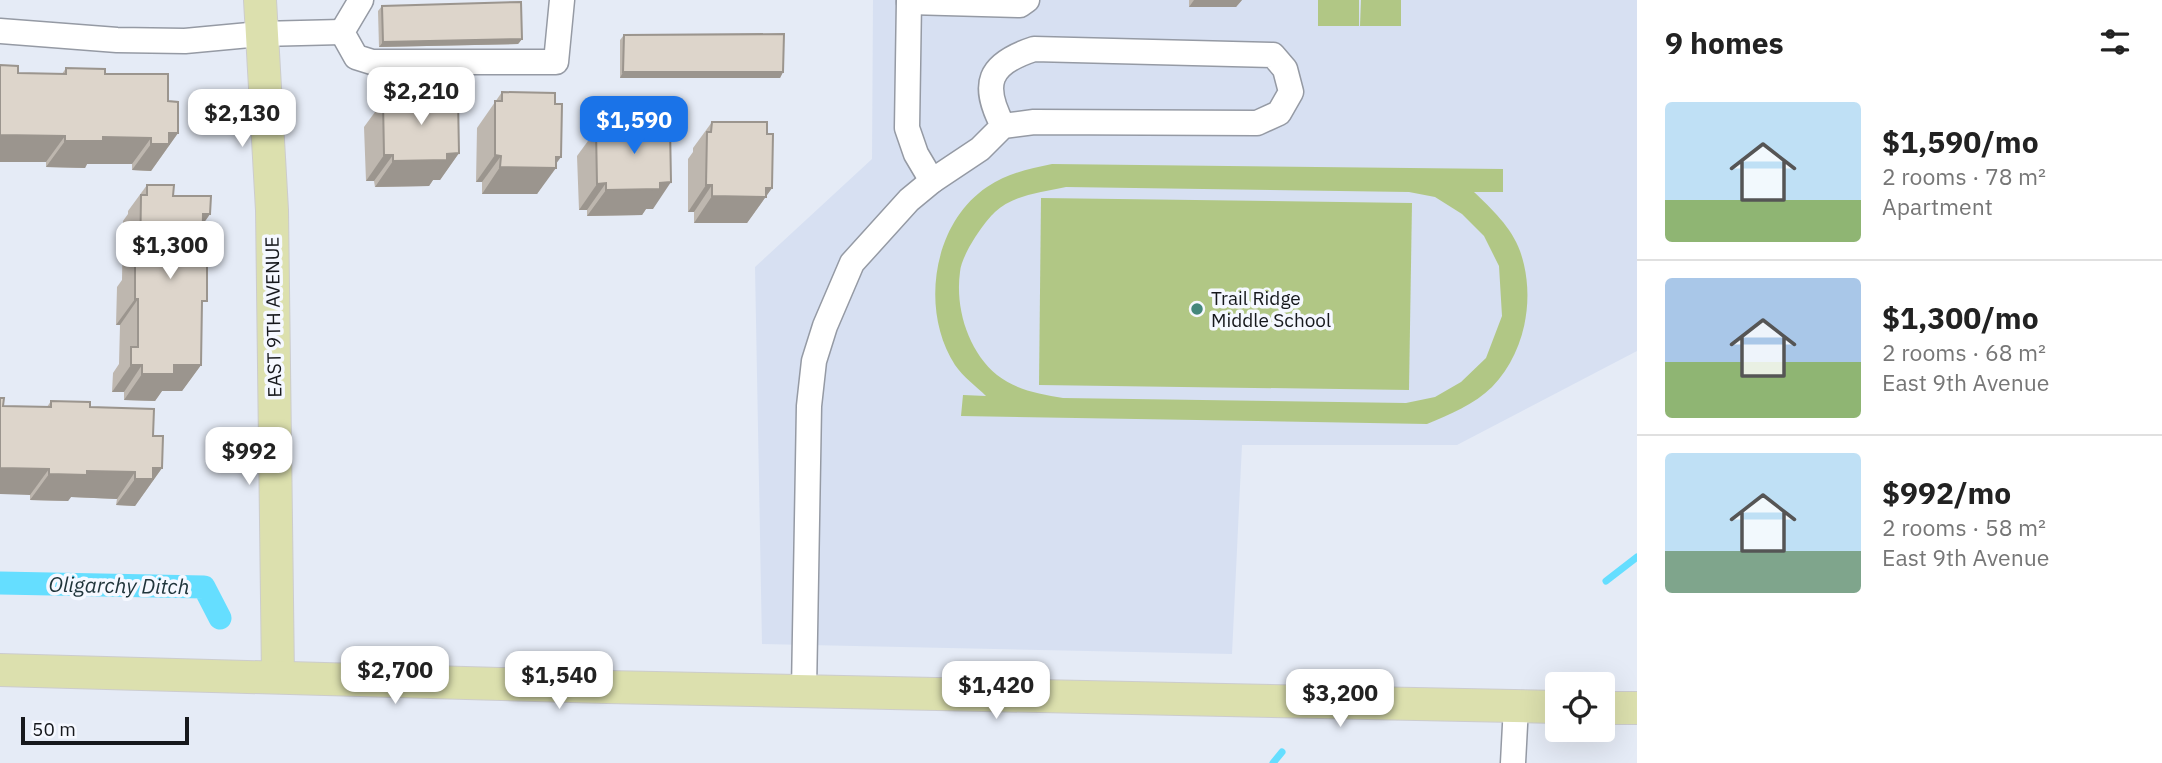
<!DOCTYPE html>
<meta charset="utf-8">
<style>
:root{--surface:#fff;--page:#f2f2f2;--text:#222;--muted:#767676;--line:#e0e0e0;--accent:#1a73e8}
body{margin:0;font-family:"IBM Plex Sans",sans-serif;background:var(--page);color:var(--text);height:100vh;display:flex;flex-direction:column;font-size:26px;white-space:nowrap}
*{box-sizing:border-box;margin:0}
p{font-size:23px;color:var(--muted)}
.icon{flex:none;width:38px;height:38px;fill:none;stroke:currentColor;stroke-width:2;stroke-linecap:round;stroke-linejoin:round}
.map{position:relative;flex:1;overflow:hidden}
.drawer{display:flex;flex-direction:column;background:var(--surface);width:525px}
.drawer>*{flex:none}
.tools{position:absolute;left:1545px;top:672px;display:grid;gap:14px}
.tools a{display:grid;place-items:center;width:70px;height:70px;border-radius:7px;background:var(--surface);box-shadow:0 7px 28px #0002;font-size:35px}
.scale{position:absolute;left:21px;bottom:18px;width:168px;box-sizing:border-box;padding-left:7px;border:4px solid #16181c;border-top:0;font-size:19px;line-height:24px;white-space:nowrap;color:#16181c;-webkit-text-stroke:5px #f5f8ff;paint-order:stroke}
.price{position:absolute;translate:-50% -60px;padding:0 16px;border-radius:14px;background:#fff;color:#222;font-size:23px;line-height:46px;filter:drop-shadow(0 2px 4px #0008)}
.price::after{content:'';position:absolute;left:50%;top:42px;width:21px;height:16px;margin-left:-10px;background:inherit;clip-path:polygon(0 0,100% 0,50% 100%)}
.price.selected{background:var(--accent);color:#fff}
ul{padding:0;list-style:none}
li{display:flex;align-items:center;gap:21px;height:175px;padding:0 28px}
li+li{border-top:2px solid var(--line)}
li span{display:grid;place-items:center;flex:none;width:196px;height:140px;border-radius:7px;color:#555}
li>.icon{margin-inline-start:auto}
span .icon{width:84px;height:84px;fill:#fffc;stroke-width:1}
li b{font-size:30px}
h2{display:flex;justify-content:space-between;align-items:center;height:84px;padding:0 28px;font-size:30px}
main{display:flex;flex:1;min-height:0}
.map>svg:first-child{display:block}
.built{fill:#d7e0f2}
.green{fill:#b1c785;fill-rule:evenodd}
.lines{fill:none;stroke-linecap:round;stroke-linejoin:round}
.stream{stroke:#65deff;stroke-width:7}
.canal{stroke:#65deff;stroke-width:23}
.minor-casing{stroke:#959aa4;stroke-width:27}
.major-casing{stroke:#cccccd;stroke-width:34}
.minor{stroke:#fff;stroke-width:24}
.major{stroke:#dce0ae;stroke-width:32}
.wall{fill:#beb7af}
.shaded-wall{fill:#9b958e}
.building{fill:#ddd5cb;stroke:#9b958e;stroke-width:2}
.poi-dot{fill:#43877b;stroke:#f5f8ff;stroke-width:2.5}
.labels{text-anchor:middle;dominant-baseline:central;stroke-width:7;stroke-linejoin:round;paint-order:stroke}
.poi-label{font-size:19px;fill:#16181c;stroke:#f5f8ff;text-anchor:start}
.street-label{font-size:19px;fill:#16181c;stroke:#f5f8ff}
.water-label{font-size:21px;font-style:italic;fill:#20353b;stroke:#f5f8ff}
</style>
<main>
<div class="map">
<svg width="1637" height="763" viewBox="0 0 1637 763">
<rect width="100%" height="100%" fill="#e5ebf6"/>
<path class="built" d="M 873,0 L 1637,0 L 1637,351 L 1457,445 L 1242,445 L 1232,654 L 762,644 L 755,267 L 872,159 Z"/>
<g class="green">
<rect x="1318" y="0" width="41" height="26"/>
<path d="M 1361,0 L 1401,0 L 1401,26 L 1360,26 Z"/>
<path d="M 1052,164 L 1503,169 L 1503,192 L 1474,192 C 1491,208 1512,228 1520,251 C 1536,296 1526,352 1492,387 C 1475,404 1449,415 1427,424 L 961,416 L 963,395 L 986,396 C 976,386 963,377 955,365 C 920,311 932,224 987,187 C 1008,173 1029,169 1052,164 ZM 1066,187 L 1409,192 L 1435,197 L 1462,214 L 1484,236 L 1499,266 L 1502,316 L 1486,358 L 1461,382 L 1435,397 L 1406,403 L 1063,398 C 1040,394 1016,390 997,375 C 968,351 955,308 960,272 C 961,256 983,223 995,212 C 1013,195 1042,192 1066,187 Z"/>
<path d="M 1041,198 L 1412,203 L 1409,390 L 1039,385 Z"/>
</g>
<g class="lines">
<g class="stream">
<path d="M 1606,581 L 1637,557"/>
<path d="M 1273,763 L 1282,752"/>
</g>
<path class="canal" d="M 0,583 L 204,587 L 220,618"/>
<g class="minor-casing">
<g id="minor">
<path d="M 361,0 L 342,32 L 356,57 L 372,62 L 556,62 L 562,0"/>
<path d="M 909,0 L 907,128 L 916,154 L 932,181"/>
<path d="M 909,2 L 1020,5 L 1027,0"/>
<path d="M 0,31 L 117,40 L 185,41 L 260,34 L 342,32"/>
<path d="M 804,691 L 809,406 L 814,361 L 825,326 L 852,263 L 909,200 L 932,181 L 980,149 L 1003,126 L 1034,122 L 1257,123 L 1279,113 L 1291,92 L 1285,69 L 1273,55 L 1034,49 C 988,64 981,84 1003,126"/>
<path d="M 1513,763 L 1516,706"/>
</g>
</g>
<g class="major-casing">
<g id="major">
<path d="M 260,0 L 272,210 L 278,677"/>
<path d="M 0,670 L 607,687 L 1558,707"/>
<path d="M 1603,708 L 1637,708"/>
</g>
</g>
<use href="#minor" class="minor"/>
<use href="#major" class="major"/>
</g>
<g class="wall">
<path d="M 1189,0 L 1242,0 L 1236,7 L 1189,7 Z"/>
<path d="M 382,6 L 522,39 L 518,44 L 379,47 L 378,11 Z"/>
<path d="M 624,35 L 783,72 L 780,78 L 620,78 L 620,40 Z"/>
<path d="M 66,68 L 105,74 L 168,101 L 178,133 L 151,171 L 132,170 L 132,164 L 87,164 L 85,168 L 46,167 L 46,162 L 18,73 L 62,74 Z"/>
<path d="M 502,92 L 556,165 L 537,194 L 482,194 L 482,182 L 476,182 L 477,128 Z"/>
<path d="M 394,94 L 446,98 L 459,153 L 440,180 L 433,180 L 429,186 L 375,187 L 374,181 L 366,181 L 364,127 L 383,101 L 389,101 Z"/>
<path d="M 712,122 L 767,134 L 772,188 L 747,223 L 694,223 L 694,212 L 688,212 L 688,159 L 693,152 L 693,148 Z"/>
<path d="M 607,123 L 653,209 L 646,209 L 642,215 L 587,216 L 587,210 L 579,210 L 577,156 L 596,130 L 602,130 Z"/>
<path d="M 147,185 L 173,196 L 210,214 L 202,225 L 201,365 L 182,391 L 162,391 L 155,401 L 124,400 L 124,392 L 112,392 L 113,373 L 119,364 L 120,325 L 116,325 L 117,287 L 122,280 L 123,221 L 128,214 L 128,211 Z"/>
<path d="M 51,401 L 90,407 L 153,436 L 162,468 L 135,506 L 116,505 L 117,499 L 71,497 L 68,501 L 30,500 L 30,495 L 3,406 L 47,407 Z"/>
</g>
<g class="shaded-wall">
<path d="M 1194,0 L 1242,0 L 1236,7 L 1189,7 Z"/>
<path d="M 522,39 L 518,44 L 379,47 L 383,42 Z"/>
<path d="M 623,72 L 783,72 L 780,78 L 620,78 Z"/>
<path d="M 169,133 L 178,133 L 151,171 L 132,170 L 151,144 Z"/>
<path d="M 0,135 L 65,136 L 46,162 L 0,162 Z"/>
<path d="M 103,137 L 151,138 L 132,164 L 87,164 L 85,168 L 46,167 L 65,141 Z"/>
<path d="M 459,153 L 440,180 L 433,180 L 429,186 L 375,187 L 393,161 L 447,154 Z"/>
<path d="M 384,155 L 393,155 L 374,181 L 366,181 Z"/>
<path d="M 495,155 L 501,156 L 482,182 L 476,182 Z"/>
<path d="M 556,157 L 561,157 L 553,168 L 556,168 L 537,194 L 482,194 L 500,167 Z"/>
<path d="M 671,182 L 653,209 L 646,209 L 642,215 L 587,216 L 606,190 L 660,183 Z"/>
<path d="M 606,183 L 587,210 L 579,210 L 597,184 Z"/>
<path d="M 706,185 L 712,185 L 694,212 L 688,212 Z"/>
<path d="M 766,188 L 772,188 L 747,223 L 694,223 L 712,196 Z"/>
<path d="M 203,214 L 210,214 L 192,240 Z"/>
<path d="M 135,299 L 138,299 L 120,325 L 116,325 Z"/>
<path d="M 131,365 L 142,365 L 124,392 L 112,392 Z"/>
<path d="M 174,365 L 201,365 L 182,391 L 162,391 L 155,401 L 124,400 L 142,374 Z"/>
<path d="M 0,468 L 49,469 L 30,495 L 0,494 Z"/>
<path d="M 153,468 L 162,468 L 135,506 L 116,505 L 135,479 Z"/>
<path d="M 87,471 L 135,472 L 117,499 L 71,497 L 68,501 L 30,500 L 49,474 Z"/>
</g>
<g class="building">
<path d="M 521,2 L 522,39 L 383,42 L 382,6 Z"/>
<path d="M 784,34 L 783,72 L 623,72 L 624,35 Z"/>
<path d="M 0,65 L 18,66 L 18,73 L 66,74 L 66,68 L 105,69 L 105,74 L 168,74 L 168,101 L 178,102 L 178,133 L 169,133 L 169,144 L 151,144 L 151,138 L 103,137 L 103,141 L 65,141 L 65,136 L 0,135 Z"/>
<path d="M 502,92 L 555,93 L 555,104 L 562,104 L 561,157 L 556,157 L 556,168 L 500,167 L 501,156 L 495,155 L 495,101 L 502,101 Z"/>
<path d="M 446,93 L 446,98 L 458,98 L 459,153 L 447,154 L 447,160 L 393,161 L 393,155 L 384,155 L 383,101 L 394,101 L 394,94 Z"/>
<path d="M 659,122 L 660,127 L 670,127 L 671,182 L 660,183 L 660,189 L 606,190 L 606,183 L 597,184 L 596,130 L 607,130 L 607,123 Z"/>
<path d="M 712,122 L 767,122 L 767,134 L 773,134 L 772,188 L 766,188 L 766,197 L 712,196 L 712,185 L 706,185 L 707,132 L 711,132 Z"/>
<path d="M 147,185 L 174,185 L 173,196 L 211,196 L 210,214 L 203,214 L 202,262 L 207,262 L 207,301 L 202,301 L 201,365 L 174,365 L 174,374 L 142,374 L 142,365 L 131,365 L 131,347 L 138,347 L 138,299 L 135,299 L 135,261 L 140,261 L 141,195 L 147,195 Z"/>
<path d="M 0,398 L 4,398 L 3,406 L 51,407 L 51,401 L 90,402 L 90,407 L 154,409 L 153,436 L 163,436 L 162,468 L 153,468 L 153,479 L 135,479 L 135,472 L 87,471 L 87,475 L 49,474 L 49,469 L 0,468 Z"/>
</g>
<circle class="poi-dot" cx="1197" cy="309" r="7"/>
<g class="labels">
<g class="poi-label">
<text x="1211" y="298">Trail Ridge<tspan x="1211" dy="22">Middle School</tspan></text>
</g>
<g class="street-label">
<text transform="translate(273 317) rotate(-91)">EAST 9TH AVENUE</text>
</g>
<g class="water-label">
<text transform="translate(119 585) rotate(1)">Oligarchy Ditch</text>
</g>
</g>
</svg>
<div class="tools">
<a><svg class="icon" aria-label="locate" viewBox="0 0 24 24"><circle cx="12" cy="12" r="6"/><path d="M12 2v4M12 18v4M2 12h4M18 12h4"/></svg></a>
</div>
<div class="scale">50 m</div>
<b class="price" style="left:421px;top:127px">$2,210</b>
<b class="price" style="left:242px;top:149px">$2,130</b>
<b class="price selected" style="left:634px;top:156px">$1,590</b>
<b class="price" style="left:170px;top:281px">$1,300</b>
<b class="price" style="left:249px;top:487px">$992</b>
<b class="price" style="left:395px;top:706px">$2,700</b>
<b class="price" style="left:559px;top:711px">$1,540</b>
<b class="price" style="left:996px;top:721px">$1,420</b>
<b class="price" style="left:1340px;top:729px">$3,200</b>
</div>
<section class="drawer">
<h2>9 homes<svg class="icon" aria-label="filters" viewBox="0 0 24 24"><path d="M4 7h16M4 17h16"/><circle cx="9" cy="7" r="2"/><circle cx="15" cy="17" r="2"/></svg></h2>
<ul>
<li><span style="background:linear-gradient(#bfe0f5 70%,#8fb573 0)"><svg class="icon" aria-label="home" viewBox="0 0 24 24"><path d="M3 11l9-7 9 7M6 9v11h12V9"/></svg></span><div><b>$1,590/mo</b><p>2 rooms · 78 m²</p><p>Apartment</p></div></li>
<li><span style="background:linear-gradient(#a9c7e8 60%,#8fb573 0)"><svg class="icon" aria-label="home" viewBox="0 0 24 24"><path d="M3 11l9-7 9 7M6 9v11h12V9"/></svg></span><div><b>$1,300/mo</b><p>2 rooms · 68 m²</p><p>East 9th Avenue</p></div></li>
<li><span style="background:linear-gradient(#bfe0f5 70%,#7fa58c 0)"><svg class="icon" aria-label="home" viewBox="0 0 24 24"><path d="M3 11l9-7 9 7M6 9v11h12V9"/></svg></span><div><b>$992/mo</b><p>2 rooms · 58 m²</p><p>East 9th Avenue</p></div></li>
</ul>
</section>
</main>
